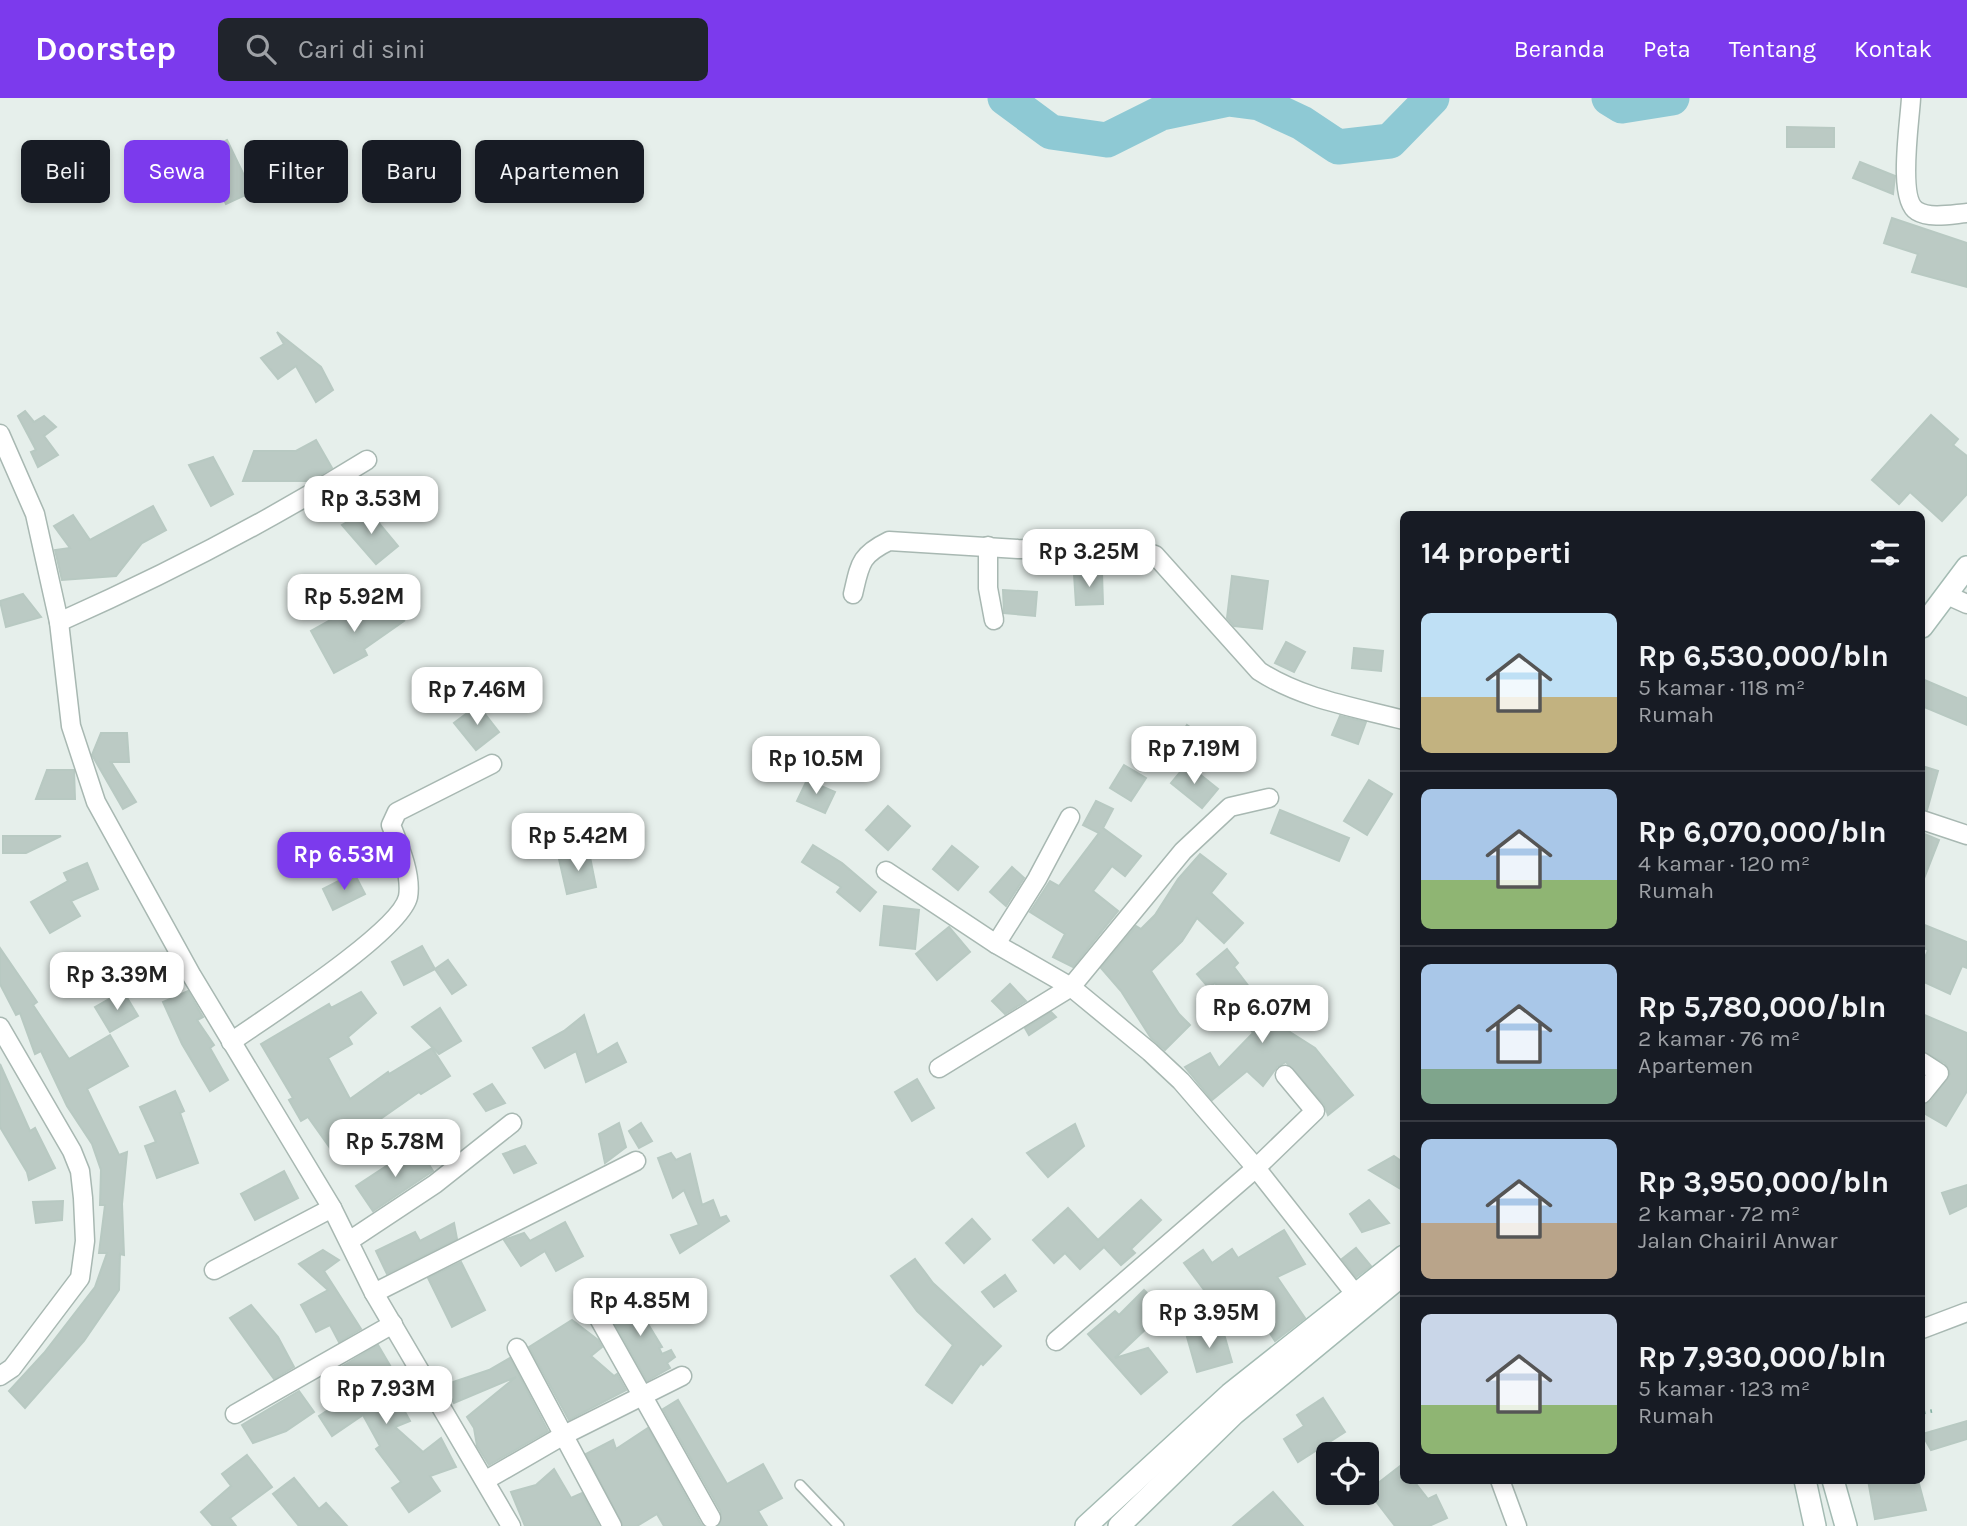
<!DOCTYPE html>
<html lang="id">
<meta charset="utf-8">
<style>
:root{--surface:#171b24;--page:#20242c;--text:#f1f3f6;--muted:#9ea1a6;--line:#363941;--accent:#7c3aed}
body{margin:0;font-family:Karla,sans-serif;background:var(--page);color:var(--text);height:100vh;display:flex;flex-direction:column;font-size:26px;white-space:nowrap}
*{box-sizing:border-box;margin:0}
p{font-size:23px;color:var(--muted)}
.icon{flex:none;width:38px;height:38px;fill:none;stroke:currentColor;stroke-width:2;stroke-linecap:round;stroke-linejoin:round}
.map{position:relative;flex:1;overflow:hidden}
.sheet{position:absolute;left:1400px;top:413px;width:525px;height:973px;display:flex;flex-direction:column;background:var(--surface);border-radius:10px;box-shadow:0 4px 10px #0003}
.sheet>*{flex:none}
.hud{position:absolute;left:21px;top:42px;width:665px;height:63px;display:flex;gap:14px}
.buttons{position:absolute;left:1316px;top:1344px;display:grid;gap:14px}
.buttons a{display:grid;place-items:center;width:63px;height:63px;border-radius:10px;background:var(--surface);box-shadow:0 4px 10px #0003;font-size:35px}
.price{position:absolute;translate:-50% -60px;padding:0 16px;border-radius:14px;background:#fff;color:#222;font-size:23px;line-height:46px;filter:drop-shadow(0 2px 4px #0008)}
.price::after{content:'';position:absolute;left:50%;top:42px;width:21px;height:16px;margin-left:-10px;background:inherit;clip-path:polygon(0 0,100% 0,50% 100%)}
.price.current{background:var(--accent);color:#fff}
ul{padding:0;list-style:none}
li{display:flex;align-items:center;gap:21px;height:175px;padding:0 21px}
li+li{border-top:2px solid var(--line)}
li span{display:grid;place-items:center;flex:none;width:196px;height:140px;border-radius:10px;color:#555}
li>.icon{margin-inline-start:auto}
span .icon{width:84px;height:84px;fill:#fffc;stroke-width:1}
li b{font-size:30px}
h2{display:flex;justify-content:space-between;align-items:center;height:84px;padding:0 21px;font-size:30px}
.tag{padding:0 24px;border-radius:10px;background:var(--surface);box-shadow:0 4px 10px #0003;font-size:24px;line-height:63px}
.tag.current{background:var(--accent);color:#fff}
header{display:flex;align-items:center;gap:42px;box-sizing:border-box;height:98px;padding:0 35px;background:var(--accent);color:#fff}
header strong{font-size:33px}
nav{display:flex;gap:38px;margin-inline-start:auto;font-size:24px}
.search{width:490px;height:63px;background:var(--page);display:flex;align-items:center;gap:18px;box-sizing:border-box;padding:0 24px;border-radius:10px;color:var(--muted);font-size:26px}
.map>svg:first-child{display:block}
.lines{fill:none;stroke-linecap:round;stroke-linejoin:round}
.river{stroke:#8ec9d4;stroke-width:35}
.building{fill:#bbcac4;stroke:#b8c9c2;stroke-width:2}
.lane-casing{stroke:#a8b8b2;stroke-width:12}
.street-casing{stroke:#a8b8b2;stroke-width:21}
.secondary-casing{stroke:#a4bbb3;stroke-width:24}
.path{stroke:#86b3a5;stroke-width:3.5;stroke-dasharray:3.5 5;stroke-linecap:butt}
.lane{stroke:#fff;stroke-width:9}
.street{stroke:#fff;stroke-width:18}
.secondary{stroke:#fff;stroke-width:21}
</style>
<header>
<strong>Doorstep</strong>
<div class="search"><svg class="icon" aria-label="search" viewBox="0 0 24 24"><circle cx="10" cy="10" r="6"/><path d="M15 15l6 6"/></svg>Cari di sini</div>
<nav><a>Beranda</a><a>Peta</a><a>Tentang</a><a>Kontak</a></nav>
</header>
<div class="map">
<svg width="1967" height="1428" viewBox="0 0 1967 1428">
<rect width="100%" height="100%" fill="#e6efeb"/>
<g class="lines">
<g class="river">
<path d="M 1005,0 L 1051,34 L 1107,42 L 1161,15 L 1228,1 L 1259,5 L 1302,25 L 1338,49 L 1390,43 L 1432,0"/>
<path d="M 1609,0 L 1622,8 L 1672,0"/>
</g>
</g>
<g class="building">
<path d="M 1787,29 L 1834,30 L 1834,49 L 1787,49 Z"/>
<path d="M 227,42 L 252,94 L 226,106 L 201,55 Z"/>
<path d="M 1860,64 L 1895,78 L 1893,96 L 1853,80 Z"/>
<path d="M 1892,120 L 1967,145 L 1967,189 L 1912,174 L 1918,156 L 1884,145 Z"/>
<path d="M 277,234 L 321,269 L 333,292 L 316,304 L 296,268 L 278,281 L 261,260 L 284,246 Z"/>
<path d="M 25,313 L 34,324 L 44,318 L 56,329 L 44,338 L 58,357 L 38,369 L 31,354 L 36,352 L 18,318 Z"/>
<path d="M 1931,317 L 1958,341 L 1953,347 L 1967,358 L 1967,396 L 1942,423 L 1910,394 L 1899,406 L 1872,382 Z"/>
<path d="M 316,342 L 332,370 L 310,383 L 243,383 L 254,353 L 296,353 Z"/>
<path d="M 213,359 L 233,396 L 211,408 L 189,367 Z"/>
<path d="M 153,408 L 166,432 L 142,445 L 116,478 L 62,482 L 55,452 L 70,450 L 54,428 L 73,417 L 90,442 Z"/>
<path d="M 368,412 L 398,448 L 376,466 L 342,427 Z"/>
<path d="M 1102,475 L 1103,506 L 1076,507 L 1074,476 Z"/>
<path d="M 1232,478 L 1268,483 L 1262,531 L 1234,528 L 1227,520 Z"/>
<path d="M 1003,492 L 1037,494 L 1035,518 L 1004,515 Z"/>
<path d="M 23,496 L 41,519 L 6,529 L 0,503 Z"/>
<path d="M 377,500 L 404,523 L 364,551 L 367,557 L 334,575 L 311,533 L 343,515 L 347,520 Z"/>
<path d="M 1286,544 L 1305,554 L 1294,574 L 1275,565 Z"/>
<path d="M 1354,550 L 1383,553 L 1381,573 L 1352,570 Z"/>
<path d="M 1922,581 L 1967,600 L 1967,627 L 1922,608 Z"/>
<path d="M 478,607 L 499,634 L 476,652 L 454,625 Z"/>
<path d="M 1340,618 L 1366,624 L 1358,646 L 1332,637 Z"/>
<path d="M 1187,627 L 1209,642 L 1192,666 L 1171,652 Z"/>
<path d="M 101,635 L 127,635 L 129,664 L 111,664 L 136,704 L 123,711 L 92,657 Z"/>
<path d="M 1187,666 L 1218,691 L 1202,710 L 1171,685 Z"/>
<path d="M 1124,667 L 1146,680 L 1131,703 L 1110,690 Z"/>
<path d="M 1922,668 L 1938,673 L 1927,712 L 1922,711 Z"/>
<path d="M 47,672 L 74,672 L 75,701 L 36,701 Z"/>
<path d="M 807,682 L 835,694 L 825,715 L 797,703 Z"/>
<path d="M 1369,682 L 1392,696 L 1367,737 L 1344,723 Z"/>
<path d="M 1096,703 L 1113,711 L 1103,730 L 1141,758 L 1125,778 L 1112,768 L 1093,793 L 1118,813 L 1073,869 L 1053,859 L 1065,836 L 1030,814 L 1050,783 L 1059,788 L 1099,735 L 1083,727 Z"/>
<path d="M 888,708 L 910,728 L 888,752 L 866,732 Z"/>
<path d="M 1280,712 L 1349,740 L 1339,763 L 1271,735 Z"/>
<path d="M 1922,735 L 1939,742 L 1923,783 L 1922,782 Z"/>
<path d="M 3,738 L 61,738 L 26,755 L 3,755 Z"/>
<path d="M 813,747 L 842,765 L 876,794 L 860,813 L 837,794 L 841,789 L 802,764 Z"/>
<path d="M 952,748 L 978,769 L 958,792 L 933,771 Z"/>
<path d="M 589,754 L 596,789 L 567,796 L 559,761 Z"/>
<path d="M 1200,756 L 1226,776 L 1211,795 L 1243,825 L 1224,845 L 1197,820 L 1182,843 L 1151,873 L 1179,916 L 1190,927 L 1165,952 L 1151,940 L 1121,893 L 1101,870 L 1136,828 L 1141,831 L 1155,817 L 1178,781 Z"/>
<path d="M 87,765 L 98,791 L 71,803 L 80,818 L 50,835 L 31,804 L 68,783 L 64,775 Z"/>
<path d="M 1012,769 L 1024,780 L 1006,808 L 990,794 Z"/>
<path d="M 354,775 L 365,796 L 333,812 L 323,791 Z"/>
<path d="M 884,808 L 919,812 L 915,851 L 880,847 Z"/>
<path d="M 1922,826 L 1967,844 L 1967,870 L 1962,868 L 1950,896 L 1922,883 L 1922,867 L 1928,852 L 1922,849 Z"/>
<path d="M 949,829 L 970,854 L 937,882 L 916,856 Z"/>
<path d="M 422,848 L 435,871 L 404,887 L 392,864 Z"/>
<path d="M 0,850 L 37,904 L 33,907 L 69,961 L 110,937 L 128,968 L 87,991 L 119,1057 L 127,1054 L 122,1106 L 124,1157 L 120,1156 L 119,1192 L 84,1243 L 25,1310 L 9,1293 L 44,1255 L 95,1189 L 107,1155 L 99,1155 L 105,1107 L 100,1107 L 101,1072 L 92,1046 L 67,1008 L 41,953 L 35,956 L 20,915 L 16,917 L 0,886 Z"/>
<path d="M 1227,851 L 1238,865 L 1234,869 L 1266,911 L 1260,915 L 1315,950 L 1353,997 L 1328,1017 L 1324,1006 L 1286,964 L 1277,969 L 1263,988 L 1247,973 L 1212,1002 L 1185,969 L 1210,955 L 1219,970 L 1253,935 L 1215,885 L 1209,890 L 1197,876 Z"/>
<path d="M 448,862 L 466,887 L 452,896 L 435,871 Z"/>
<path d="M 1010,886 L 1026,903 L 1005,916 L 992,903 Z"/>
<path d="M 123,893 L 138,918 L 110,934 L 95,909 Z"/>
<path d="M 188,893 L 203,919 L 197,922 L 214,947 L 210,950 L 228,982 L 210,993 L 182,946 L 163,904 Z"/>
<path d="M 361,894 L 376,915 L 348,939 L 352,946 L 328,960 L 350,1001 L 388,974 L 389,976 L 432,950 L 450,978 L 421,996 L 419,994 L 333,1054 L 308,1019 L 301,1023 L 289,1002 L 293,1000 L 261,946 L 329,906 L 331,910 Z"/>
<path d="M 440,910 L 461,943 L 439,956 L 412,929 Z"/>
<path d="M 1051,914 L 1056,919 L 1029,937 L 1025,930 Z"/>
<path d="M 1922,916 L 1967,935 L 1967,993 L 1946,1028 L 1922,1014 L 1923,1007 L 1931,1003 L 1950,976 L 1945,965 L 1922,953 Z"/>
<path d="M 584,917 L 597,957 L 617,945 L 626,964 L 586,984 L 576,953 L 545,970 L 533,950 L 564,933 Z"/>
<path d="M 0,966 L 30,1033 L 35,1030 L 55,1070 L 29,1082 L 27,1074 L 0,1029 Z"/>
<path d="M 917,981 L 934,1010 L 912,1023 L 895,994 Z"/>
<path d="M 492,986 L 505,1005 L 486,1013 L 474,996 Z"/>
<path d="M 175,993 L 184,1013 L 180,1015 L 198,1065 L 157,1080 L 145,1048 L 156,1044 L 140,1009 Z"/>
<path d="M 619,1025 L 626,1049 L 605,1065 L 599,1036 Z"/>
<path d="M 641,1025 L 652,1043 L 639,1050 L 629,1033 Z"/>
<path d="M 1075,1026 L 1084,1048 L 1048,1079 L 1027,1055 Z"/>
<path d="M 417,1048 L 433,1073 L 373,1113 L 356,1088 Z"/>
<path d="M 525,1048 L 536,1065 L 514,1075 L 503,1056 Z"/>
<path d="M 671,1055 L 676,1062 L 690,1056 L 702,1107 L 713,1102 L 720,1120 L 726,1118 L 729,1123 L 680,1155 L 671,1137 L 699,1127 L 684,1092 L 673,1100 L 658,1060 Z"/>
<path d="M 1394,1058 L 1404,1065 L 1404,1093 L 1369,1072 Z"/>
<path d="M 284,1073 L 298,1100 L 255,1122 L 241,1096 Z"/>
<path d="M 1967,1087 L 1967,1108 L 1950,1116 L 1942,1095 Z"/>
<path d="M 1141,1102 L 1161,1122 L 1131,1151 L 1135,1155 L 1121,1167 L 1104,1149 L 1080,1171 L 1065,1155 L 1054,1165 L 1033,1142 L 1068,1110 L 1098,1142 Z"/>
<path d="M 1369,1102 L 1389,1125 L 1362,1134 L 1350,1116 Z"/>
<path d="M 63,1103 L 62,1122 L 36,1125 L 33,1104 Z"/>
<path d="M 972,1121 L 990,1141 L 964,1165 L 946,1145 Z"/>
<path d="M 565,1124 L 583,1158 L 556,1173 L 545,1153 L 521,1168 L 504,1142 L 524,1135 L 530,1143 Z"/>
<path d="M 454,1125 L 457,1141 L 387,1176 L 376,1153 L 415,1134 L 420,1143 Z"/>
<path d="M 1284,1132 L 1305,1166 L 1277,1179 L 1305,1220 L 1275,1243 L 1259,1218 L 1222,1229 L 1216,1208 L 1184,1165 L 1203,1152 L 1212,1165 L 1232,1151 L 1238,1160 Z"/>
<path d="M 1356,1150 L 1371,1168 L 1356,1179 L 1342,1161 Z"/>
<path d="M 323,1152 L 339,1162 L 324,1173 L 361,1231 L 339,1244 L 330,1227 L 316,1234 L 301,1207 L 328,1192 L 299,1166 Z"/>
<path d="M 915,1161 L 933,1185 L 1001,1248 L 983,1267 L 981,1265 L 952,1305 L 926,1287 L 953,1247 L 917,1213 L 891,1178 Z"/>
<path d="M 461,1164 L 485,1212 L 452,1229 L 428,1180 Z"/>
<path d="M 1005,1177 L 1016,1193 L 994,1209 L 982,1194 Z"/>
<path d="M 1144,1192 L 1165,1213 L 1115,1260 L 1148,1250 L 1167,1274 L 1141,1296 L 1088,1236 L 1115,1213 L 1119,1217 Z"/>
<path d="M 629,1195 L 662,1249 L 659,1250 L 662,1256 L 671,1252 L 675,1259 L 667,1265 L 670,1270 L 647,1283 L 614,1224 L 609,1208 Z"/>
<path d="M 251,1207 L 278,1239 L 294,1269 L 274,1281 L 230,1220 Z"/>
<path d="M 572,1222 L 598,1242 L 602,1249 L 591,1258 L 614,1278 L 617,1276 L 626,1292 L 569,1322 L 529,1249 Z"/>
<path d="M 1222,1229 L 1232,1264 L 1197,1274 L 1187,1239 Z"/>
<path d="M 378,1247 L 395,1276 L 387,1281 L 410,1323 L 395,1329 L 423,1354 L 441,1340 L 456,1369 L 430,1378 L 440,1393 L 409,1414 L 392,1390 L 401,1384 L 376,1351 L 380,1348 L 363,1317 L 332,1338 L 319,1318 L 343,1302 L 328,1277 Z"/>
<path d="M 510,1260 L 548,1333 L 489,1367 L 477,1348 L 474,1330 L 467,1319 L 516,1279 L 454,1305 L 444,1287 L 489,1272 Z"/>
<path d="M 299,1293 L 314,1314 L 286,1333 L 253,1345 L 242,1327 Z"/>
<path d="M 1323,1300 L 1345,1334 L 1298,1364 L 1284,1341 L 1304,1328 L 1297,1317 Z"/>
<path d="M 678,1302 L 727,1386 L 763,1366 L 782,1400 L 758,1413 L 767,1428 L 719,1428 L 721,1414 L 663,1311 Z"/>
<path d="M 1967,1323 L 1967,1341 L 1931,1352 L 1922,1336 Z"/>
<path d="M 648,1330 L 701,1426 L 703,1428 L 664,1428 L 657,1416 L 637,1428 L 623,1428 L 586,1356 L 613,1342 L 616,1351 Z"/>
<path d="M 247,1357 L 272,1389 L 230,1420 L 236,1428 L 213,1428 L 201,1414 L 231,1388 L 222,1376 Z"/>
<path d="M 1404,1365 L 1404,1382 L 1413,1382 L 1428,1401 L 1436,1397 L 1447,1420 L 1429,1428 L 1395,1428 L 1368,1393 Z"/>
<path d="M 554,1371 L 571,1400 L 582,1395 L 599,1428 L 525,1428 L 511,1394 L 536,1387 Z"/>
<path d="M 294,1380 L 319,1411 L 326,1405 L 347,1428 L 299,1428 L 273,1396 Z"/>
<path d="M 1868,1382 L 1918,1382 L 1926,1412 L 1875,1421 Z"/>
<path d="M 1273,1394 L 1303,1428 L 1233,1428 Z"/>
</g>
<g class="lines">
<g class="lane-casing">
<path id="lane" d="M 800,1387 L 839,1428"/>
</g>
<g class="street-casing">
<g id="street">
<path d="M 1911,0 C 1910,23 1897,101 1917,113 C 1930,121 1953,116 1967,115"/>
<path d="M 0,336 L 35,416 L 59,524 L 71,628 L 96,704 L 192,878 L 332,1110 L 374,1195 L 511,1428"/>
<path d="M 988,448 L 988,490 L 994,522"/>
<path d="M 853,496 C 860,466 860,457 889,443 L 1018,451 L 1139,452 L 1155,457 L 1259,573 C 1302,601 1354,609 1404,622"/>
<path d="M 1947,497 L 1967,506"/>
<path d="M 59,524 C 165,477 269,423 367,362"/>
<path d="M 1922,722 L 1967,737"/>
<path d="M 886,773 L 996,846 L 1071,889 L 1150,954 L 1181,983 L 1256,1070 L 1356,1197"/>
<path d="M 996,846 L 1037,781 L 1070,719"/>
<path d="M 0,929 L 72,1053 L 80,1073 L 83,1100 L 85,1143 L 80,1180 L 12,1270 L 0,1278"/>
<path d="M 231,944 C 265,920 400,834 408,799 C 412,777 399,747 391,727 L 397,714 L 492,666"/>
<path d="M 1922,964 L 1939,975 L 1922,996"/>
<path d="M 939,970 L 1071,889 L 1183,753 L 1230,709 L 1269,700"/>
<path d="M 349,1143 L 435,1086 L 512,1025"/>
<path d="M 214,1172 L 332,1110"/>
<path d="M 374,1195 L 636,1063"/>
<path d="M 596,1215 L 711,1420"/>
<path d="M 1922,1231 L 1967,1214"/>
<path d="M 1056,1243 L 1256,1070 L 1315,1013 L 1285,977"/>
<path d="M 517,1250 L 612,1428"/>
<path d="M 235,1316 L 393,1226"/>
<path d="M 486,1382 L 564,1337 L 682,1278"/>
<path d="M 1500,1382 L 1517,1428"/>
</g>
</g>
<g class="secondary-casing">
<g id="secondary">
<path d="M 1922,529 L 1967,469"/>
<path d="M 1805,1382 L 1815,1428"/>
<path d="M 1833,1382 L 1846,1428"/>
<path d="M 1086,1428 L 1230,1296 L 1404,1158"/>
<path d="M 1119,1428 L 1234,1316 L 1399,1180"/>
</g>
</g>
<path class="path" d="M 1922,1315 L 1932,1313"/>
<use href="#lane" class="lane"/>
<use href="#street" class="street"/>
<use href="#secondary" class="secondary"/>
</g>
</svg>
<div class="buttons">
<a><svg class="icon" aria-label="locate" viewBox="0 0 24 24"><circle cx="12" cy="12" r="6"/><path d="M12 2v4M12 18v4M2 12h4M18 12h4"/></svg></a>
</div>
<b class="price" style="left:371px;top:438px">Rp 3.53M</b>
<b class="price" style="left:1089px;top:491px">Rp 3.25M</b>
<b class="price" style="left:354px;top:536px">Rp 5.92M</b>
<b class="price" style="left:477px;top:629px">Rp 7.46M</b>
<b class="price" style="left:1194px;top:688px">Rp 7.19M</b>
<b class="price" style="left:816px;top:698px">Rp 10.5M</b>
<b class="price" style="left:578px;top:775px">Rp 5.42M</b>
<b class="price current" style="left:344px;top:794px">Rp 6.53M</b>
<b class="price" style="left:117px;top:914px">Rp 3.39M</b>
<b class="price" style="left:1262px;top:947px">Rp 6.07M</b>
<b class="price" style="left:395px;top:1081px">Rp 5.78M</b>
<b class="price" style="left:640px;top:1240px">Rp 4.85M</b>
<b class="price" style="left:1209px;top:1252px">Rp 3.95M</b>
<b class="price" style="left:386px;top:1328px">Rp 7.93M</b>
<div class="hud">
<a class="tag">Beli</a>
<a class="tag current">Sewa</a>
<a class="tag">Filter</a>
<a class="tag">Baru</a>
<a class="tag">Apartemen</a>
</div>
<section class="sheet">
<h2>14 properti<svg class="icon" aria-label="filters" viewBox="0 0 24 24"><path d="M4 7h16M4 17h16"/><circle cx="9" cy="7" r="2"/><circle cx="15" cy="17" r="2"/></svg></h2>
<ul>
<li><span style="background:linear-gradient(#bfe0f5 60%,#c2b280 0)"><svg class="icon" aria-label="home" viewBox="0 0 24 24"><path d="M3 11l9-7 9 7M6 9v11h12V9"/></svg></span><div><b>Rp 6,530,000/bln</b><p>5 kamar · 118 m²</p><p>Rumah</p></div></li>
<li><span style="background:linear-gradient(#a9c7e8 65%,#8fb573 0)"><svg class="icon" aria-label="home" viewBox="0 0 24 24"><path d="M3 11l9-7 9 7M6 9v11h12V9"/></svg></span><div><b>Rp 6,070,000/bln</b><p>4 kamar · 120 m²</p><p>Rumah</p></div></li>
<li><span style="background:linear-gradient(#a9c7e8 75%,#7fa58c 0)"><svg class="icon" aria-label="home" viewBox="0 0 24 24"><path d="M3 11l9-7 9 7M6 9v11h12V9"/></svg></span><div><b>Rp 5,780,000/bln</b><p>2 kamar · 76 m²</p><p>Apartemen</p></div></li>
<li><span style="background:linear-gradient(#a9c7e8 60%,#b9a48a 0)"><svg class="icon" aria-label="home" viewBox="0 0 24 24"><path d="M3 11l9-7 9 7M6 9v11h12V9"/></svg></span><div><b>Rp 3,950,000/bln</b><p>2 kamar · 72 m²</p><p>Jalan Chairil Anwar</p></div></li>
<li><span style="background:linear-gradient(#c9d6e8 65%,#8fb573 0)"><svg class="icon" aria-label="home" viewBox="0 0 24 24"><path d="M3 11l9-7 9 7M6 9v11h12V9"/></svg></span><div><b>Rp 7,930,000/bln</b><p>5 kamar · 123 m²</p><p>Rumah</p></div></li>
</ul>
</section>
</div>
